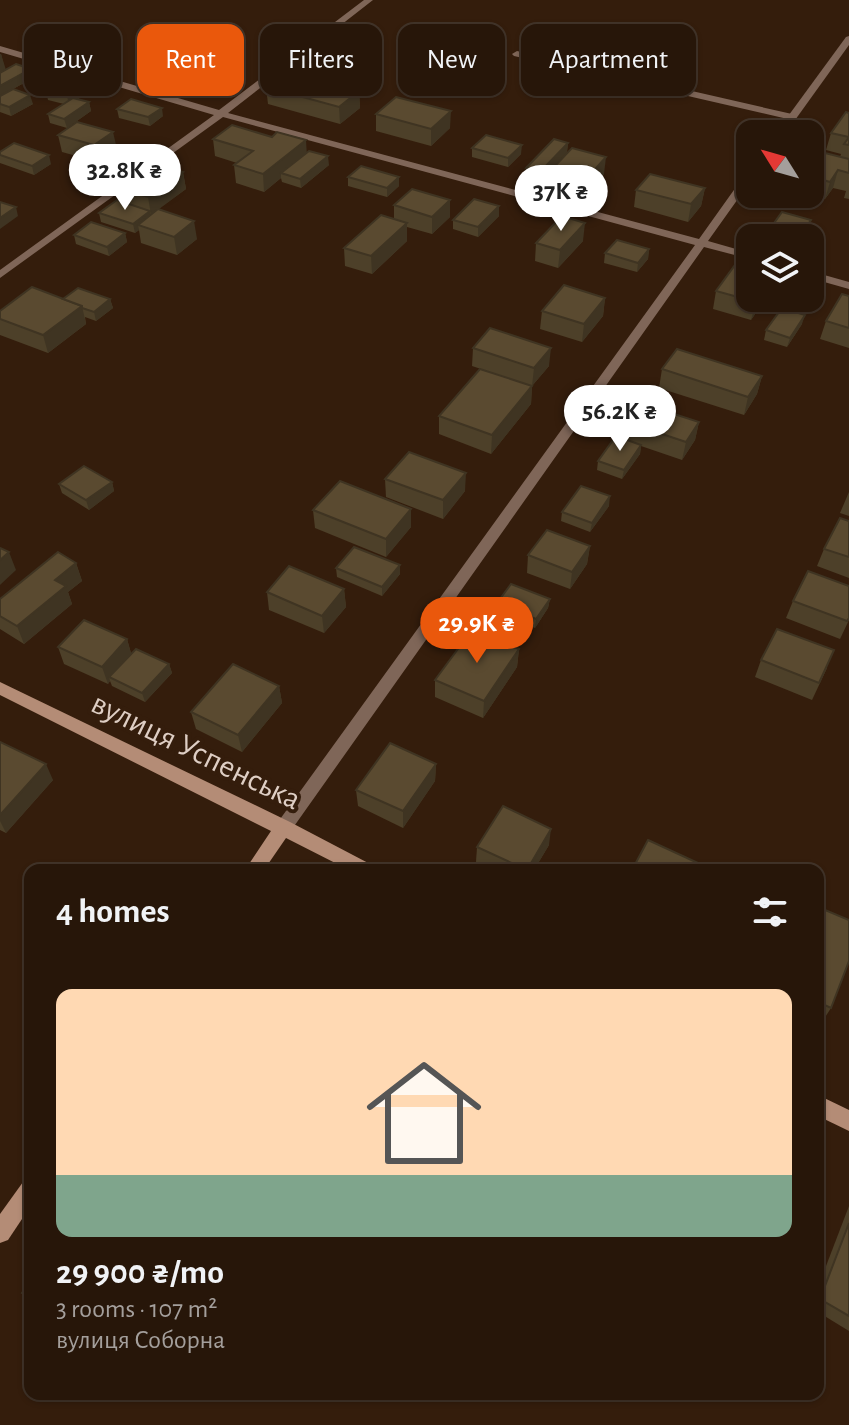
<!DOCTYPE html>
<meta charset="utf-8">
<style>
:root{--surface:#271609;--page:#332317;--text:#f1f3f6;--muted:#a49f9c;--line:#43352a;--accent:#ea580c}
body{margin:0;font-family:"Alegreya Sans",sans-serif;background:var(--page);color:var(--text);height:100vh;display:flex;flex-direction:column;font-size:30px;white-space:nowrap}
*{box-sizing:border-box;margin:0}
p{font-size:26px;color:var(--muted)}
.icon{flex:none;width:44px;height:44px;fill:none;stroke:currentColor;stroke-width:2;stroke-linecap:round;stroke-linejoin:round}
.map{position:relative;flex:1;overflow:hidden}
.sheet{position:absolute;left:24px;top:864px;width:800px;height:536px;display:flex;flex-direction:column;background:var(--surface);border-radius:16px;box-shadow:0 2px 6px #0004,0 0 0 2px var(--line)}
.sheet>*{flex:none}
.guide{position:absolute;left:24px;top:24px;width:802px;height:72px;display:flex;gap:16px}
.needle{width:52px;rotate:307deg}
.fabs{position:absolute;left:736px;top:120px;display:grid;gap:16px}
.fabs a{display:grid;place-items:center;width:88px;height:88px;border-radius:16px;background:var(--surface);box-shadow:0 2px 6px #0004,0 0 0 2px var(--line);font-size:40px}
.price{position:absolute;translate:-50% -68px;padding:0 18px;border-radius:28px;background:#fff;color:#222;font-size:26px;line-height:52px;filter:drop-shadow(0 2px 4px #0008)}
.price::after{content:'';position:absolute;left:50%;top:48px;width:24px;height:18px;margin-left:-12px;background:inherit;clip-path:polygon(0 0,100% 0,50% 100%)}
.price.active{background:var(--accent);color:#fff}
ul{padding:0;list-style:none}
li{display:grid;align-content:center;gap:16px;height:424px;padding:0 32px}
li+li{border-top:2px solid var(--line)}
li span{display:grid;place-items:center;height:248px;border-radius:16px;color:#555}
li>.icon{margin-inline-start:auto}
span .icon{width:144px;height:144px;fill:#fffc;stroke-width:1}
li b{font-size:34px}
h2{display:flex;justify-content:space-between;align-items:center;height:96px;padding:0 32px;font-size:34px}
.chip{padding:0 28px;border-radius:16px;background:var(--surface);box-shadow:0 2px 6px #0004,0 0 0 2px var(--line);font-size:28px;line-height:72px}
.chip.active{background:var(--accent);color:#fff}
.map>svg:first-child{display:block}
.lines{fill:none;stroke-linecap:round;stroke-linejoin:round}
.lane{fill:#7f6658;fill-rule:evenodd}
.street{fill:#7f6658;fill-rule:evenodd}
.secondary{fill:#b48c76;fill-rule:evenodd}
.wall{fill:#4d4029}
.shaded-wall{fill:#3f3422}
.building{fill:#5a4a30;stroke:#3f3422;stroke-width:2}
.labels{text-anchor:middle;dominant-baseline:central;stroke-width:8;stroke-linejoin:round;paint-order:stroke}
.street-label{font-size:32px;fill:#decec4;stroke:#341d0c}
</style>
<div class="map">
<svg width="849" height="1425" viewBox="0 0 849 1425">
<rect width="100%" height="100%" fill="#341d0c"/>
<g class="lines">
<path class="lane" d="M 517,51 L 792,114 L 797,117 L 792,120 L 514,56 L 512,54 Z"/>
<g class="street">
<path d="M 364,0 L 373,0 L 228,113 L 699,239 L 746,173 L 750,172 L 750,182 L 708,241 L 750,253 L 750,259 L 704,247 L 290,832 L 284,834 L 278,832 L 275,827 L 278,822 L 695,245 L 223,117 L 0,278 L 0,270 L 214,115 L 0,52 L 0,46 L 219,110 Z"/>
<path d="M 849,36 L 849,45 L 785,134 L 775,134 L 846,37 Z"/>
<path d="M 810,271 L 849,282 L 849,289 L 810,278 Z"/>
</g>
<g class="secondary">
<path d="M 0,682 L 290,822 L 372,865 L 375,870 L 349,870 L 286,838 L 264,870 L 245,870 L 271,831 L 0,695 Z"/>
<path d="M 818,1095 L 849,1110 L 849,1131 L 818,1116 Z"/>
<path d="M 30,1178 L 30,1207 L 8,1240 L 0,1243 L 0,1214 L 23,1182 Z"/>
</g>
</g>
<g class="wall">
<path d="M 368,53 L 345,70 L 322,64 L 322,55 Z"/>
<path d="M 1,54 L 5,70 L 33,78 L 13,89 L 33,104 L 11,116 L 0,112 Z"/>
<path d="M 85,84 L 87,93 L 78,99 L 89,102 L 91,111 L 67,128 L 50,123 L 48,114 L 64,104 L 48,100 L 46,91 Z"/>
<path d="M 266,87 L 359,91 L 360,108 L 340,124 L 268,104 Z"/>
<path d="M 117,109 L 163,116 L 150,126 L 119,118 Z"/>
<path d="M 849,113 L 849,199 L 844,198 L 846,191 L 833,188 L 825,199 L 806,194 L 810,194 L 810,161 L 840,157 L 841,154 L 826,150 L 831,133 Z"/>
<path d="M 376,114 L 450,128 L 431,146 L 376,131 Z"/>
<path d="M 58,135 L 117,149 L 98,162 L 62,152 Z"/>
<path d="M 272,137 L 307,152 L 329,165 L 301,188 L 282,182 L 281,178 L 264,192 L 236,183 L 234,165 L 237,163 L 215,156 L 213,139 Z"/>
<path d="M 568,143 L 567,152 L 539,181 L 525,177 L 526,168 Z"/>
<path d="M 472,148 L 521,154 L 508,167 L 472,157 Z"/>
<path d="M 0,152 L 51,164 L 34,175 L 0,163 Z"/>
<path d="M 554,167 L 604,174 L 587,194 L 552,184 Z"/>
<path d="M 183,172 L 186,189 L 158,209 L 197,239 L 177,255 L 141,243 L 139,230 L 135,233 L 101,222 L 99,213 L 125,203 L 122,189 Z"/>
<path d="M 348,177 L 399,186 L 387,197 L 348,186 Z"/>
<path d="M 705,188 L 701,206 L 688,222 L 634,207 L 636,190 Z"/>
<path d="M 450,200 L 450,217 L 432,234 L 407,227 L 407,241 L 372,274 L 345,266 L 344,248 L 394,219 L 394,205 Z"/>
<path d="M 499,206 L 499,216 L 478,237 L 453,229 L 453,220 Z"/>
<path d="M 811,220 L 808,229 L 802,238 L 766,238 L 767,233 Z"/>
<path d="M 125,233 L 127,242 L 109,256 L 76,244 L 74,235 Z"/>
<path d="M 583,241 L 558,268 L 535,261 L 536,243 Z"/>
<path d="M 649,249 L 648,259 L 637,272 L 604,263 L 605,253 Z"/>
<path d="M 716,291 L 766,298 L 751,320 L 713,309 Z"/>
<path d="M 849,296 L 849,348 L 820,339 L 826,321 Z"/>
<path d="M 605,298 L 603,316 L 582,342 L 540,329 L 542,311 Z"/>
<path d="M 63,299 L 110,299 L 113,308 L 96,321 L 85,317 L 86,324 L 48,353 L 0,335 L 0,311 Z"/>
<path d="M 802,324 L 787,347 L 764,340 L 766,330 Z"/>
<path d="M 473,348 L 549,366 L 532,386 L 531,404 L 491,454 L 439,434 L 439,416 L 487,371 L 472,366 Z"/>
<path d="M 662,369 L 762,376 L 757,394 L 744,415 L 659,388 Z"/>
<path d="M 623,421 L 699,422 L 695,440 L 682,460 L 641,446 L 640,454 L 622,479 L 597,470 L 598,461 L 620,438 Z"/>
<path d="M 385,479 L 465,491 L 443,519 L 386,497 Z"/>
<path d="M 112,482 L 114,491 L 89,510 L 62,493 L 59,484 Z"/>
<path d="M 849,492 L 849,516 L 840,513 Z"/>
<path d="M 609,506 L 590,532 L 561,521 L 562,512 Z"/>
<path d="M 411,509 L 411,527 L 386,557 L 315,528 L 313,510 Z"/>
<path d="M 849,521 L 849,578 L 817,566 L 824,549 Z"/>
<path d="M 590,546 L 587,564 L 570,589 L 527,573 L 528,555 Z"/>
<path d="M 76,563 L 82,581 L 68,592 L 72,604 L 24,644 L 0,629 L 0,599 Z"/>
<path d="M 336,568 L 400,574 L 382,596 L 337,577 Z"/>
<path d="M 849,586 L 849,620 L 840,639 L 786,618 L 793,601 Z"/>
<path d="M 344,589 L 346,607 L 324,633 L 269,610 L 267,592 Z"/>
<path d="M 550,599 L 548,608 L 535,628 L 496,612 L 497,603 Z"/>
<path d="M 127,639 L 131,653 L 169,664 L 172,673 L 145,702 L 112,686 L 110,681 L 108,684 L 64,664 L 58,647 Z"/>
<path d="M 519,649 L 517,667 L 483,718 L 435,697 L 435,680 Z"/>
<path d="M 761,660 L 827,668 L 812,700 L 755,677 Z"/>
<path d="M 279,686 L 282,703 L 242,752 L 196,729 L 191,712 Z"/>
<path d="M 0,742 L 53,780 L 6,833 L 0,830 Z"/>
<path d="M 436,764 L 435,781 L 403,828 L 358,806 L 356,790 Z"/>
<path d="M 549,845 L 534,870 L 492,870 L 476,862 L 477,847 Z"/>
<path d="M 818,907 L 831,1008 L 822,1022 L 818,1020 Z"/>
<path d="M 849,1206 L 849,1331 L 818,1312 L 818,1287 Z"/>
</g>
<g class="shaded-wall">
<path d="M 368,44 L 368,53 L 345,70 L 345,61 Z"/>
<path d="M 0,54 L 1,54 L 6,70 L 0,73 Z"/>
<path d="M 31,69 L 33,78 L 0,96 L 0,86 Z"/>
<path d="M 85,84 L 87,93 L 69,105 L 67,96 Z"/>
<path d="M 359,91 L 360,108 L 340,124 L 339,107 Z"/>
<path d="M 30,95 L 33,104 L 11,116 L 9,107 Z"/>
<path d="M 89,102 L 91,111 L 67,128 L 64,119 Z"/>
<path d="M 162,108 L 163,116 L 150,126 L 148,117 Z"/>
<path d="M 451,111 L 450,128 L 431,146 L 431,129 Z"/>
<path d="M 113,132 L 117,149 L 98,162 L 94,145 Z"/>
<path d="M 306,140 L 307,157 L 281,173 L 281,178 L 264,192 L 263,174 Z"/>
<path d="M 568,143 L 567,152 L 539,181 L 540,172 Z"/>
<path d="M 522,145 L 521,154 L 508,167 L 508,158 Z"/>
<path d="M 49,155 L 51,164 L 34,175 L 32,166 Z"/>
<path d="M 328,156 L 329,165 L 301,188 L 300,179 Z"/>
<path d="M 606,157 L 604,174 L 587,194 L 589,176 Z"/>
<path d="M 838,170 L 833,188 L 825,199 L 830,182 Z"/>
<path d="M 183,172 L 186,189 L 151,215 L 148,197 Z"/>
<path d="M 399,177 L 399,186 L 387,197 L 387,188 Z"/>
<path d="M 705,188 L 701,206 L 688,222 L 691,204 Z"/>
<path d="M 450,200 L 450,217 L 432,234 L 432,217 Z"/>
<path d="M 499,206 L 499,216 L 478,237 L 478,227 Z"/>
<path d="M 16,207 L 18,216 L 0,229 L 0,218 Z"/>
<path d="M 150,211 L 152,220 L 138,225 L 139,230 L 135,233 L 133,224 Z"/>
<path d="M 811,220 L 808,229 L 802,238 L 798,238 Z"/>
<path d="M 194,221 L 197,239 L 177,255 L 174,237 Z"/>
<path d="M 407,223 L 407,241 L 372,274 L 371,256 Z"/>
<path d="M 585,223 L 583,241 L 558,268 L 560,250 Z"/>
<path d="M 125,233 L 127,242 L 109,256 L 107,247 Z"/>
<path d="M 649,249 L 648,259 L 637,272 L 638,263 Z"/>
<path d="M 605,298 L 603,316 L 582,342 L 584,324 Z"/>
<path d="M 759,298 L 766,298 L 751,320 L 756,302 Z"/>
<path d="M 110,299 L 113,308 L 96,321 L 94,312 Z"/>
<path d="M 82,306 L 86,324 L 48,353 L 43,335 Z"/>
<path d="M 805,315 L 802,324 L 787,347 L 790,338 Z"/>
<path d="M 551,348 L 549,366 L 532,386 L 534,368 Z"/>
<path d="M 762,376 L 757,394 L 744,415 L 748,397 Z"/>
<path d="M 532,386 L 531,404 L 491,454 L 492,435 Z"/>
<path d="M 699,422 L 695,440 L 682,460 L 686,442 Z"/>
<path d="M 641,445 L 640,454 L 622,479 L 624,470 Z"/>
<path d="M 466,473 L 465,491 L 443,519 L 443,500 Z"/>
<path d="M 112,482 L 114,491 L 89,510 L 86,500 Z"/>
<path d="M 610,496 L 609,506 L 590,532 L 592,523 Z"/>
<path d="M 411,509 L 411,527 L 386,557 L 386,539 Z"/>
<path d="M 590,546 L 587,564 L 570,589 L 572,572 Z"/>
<path d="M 9,552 L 16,570 L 0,585 L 0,560 Z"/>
<path d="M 76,563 L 82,581 L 68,592 L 72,604 L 24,644 L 17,626 L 55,580 Z"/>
<path d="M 400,565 L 400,574 L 382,596 L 382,587 Z"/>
<path d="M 344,589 L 346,607 L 324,633 L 322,616 Z"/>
<path d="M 550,599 L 548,608 L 535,628 L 536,619 Z"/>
<path d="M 127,639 L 132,657 L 109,677 L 110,681 L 108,684 L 102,667 Z"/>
<path d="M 519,649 L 517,667 L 483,718 L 484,701 Z"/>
<path d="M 169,664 L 172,673 L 145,702 L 142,693 Z"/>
<path d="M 279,686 L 282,703 L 242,752 L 238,735 Z"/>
<path d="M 46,764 L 53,780 L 6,833 L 0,821 L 0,815 Z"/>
<path d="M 436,764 L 435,781 L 403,828 L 403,811 Z"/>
<path d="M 551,829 L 549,845 L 534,870 L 527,870 Z"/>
</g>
<g class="building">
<path d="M 345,38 L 368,44 L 345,61 L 322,55 Z"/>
<path d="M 16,64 L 31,69 L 0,86 L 0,73 Z"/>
<path d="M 287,72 L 359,91 L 339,107 L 266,87 Z"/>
<path d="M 65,79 L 85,84 L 67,96 L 46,91 Z"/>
<path d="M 13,89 L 30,95 L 9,107 L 0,104 L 0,96 Z"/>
<path d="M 396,97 L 451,111 L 431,129 L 376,114 Z"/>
<path d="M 73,98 L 89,102 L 64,119 L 48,114 Z"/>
<path d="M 131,99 L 162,108 L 148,117 L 117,109 Z"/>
<path d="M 846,112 L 849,113 L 849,145 L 844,144 L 849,137 L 831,133 Z"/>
<path d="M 77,122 L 113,132 L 94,145 L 58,135 Z"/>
<path d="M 232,125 L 272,137 L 277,132 L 306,140 L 263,174 L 234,165 L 253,151 L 213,139 Z"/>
<path d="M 486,135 L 522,145 L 508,158 L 472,148 Z"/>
<path d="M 554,139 L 568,143 L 540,172 L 526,168 Z"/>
<path d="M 14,143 L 49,155 L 32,166 L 0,155 L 0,152 Z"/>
<path d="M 572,148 L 606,157 L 589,176 L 554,167 Z"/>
<path d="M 309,151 L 328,156 L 300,179 L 281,173 Z"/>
<path d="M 817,151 L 849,159 L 849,173 L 838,170 L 830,182 L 810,176 L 810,161 Z"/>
<path d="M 157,164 L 183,172 L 148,197 L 122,189 Z"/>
<path d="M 361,166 L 399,177 L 387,188 L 348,177 Z"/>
<path d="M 650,174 L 705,188 L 691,204 L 636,190 Z"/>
<path d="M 412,189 L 450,200 L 432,217 L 394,205 Z"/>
<path d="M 474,199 L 499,206 L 478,227 L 453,220 Z"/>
<path d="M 117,200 L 150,211 L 133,224 L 99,213 Z"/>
<path d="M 0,202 L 16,207 L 0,218 Z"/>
<path d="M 158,209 L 194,221 L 174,237 L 138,225 Z"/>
<path d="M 782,212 L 811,220 L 798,238 L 785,238 L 767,233 Z"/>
<path d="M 381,215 L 407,223 L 371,256 L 344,248 Z"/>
<path d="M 562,216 L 585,223 L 560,250 L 536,243 Z"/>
<path d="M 91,222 L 125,233 L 107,247 L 74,235 Z"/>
<path d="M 617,240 L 649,249 L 638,263 L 605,253 Z"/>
<path d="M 735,265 L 750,269 L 750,298 L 759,298 L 756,302 L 716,291 Z"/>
<path d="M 564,285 L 605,298 L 584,324 L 542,311 Z"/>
<path d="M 32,287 L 82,306 L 43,335 L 0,319 L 0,311 Z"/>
<path d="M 78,288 L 110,299 L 94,312 L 82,308 L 82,306 L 63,299 Z"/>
<path d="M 842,294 L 849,296 L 849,328 L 826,321 Z"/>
<path d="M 782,308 L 805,315 L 790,338 L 766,330 Z"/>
<path d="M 490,328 L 551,348 L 534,368 L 473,348 Z"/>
<path d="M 677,349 L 762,376 L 748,397 L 662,369 Z"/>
<path d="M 480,369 L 532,386 L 492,435 L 439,416 Z"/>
<path d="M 637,402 L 699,422 L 686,442 L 623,421 Z"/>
<path d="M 616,436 L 641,445 L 624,470 L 598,461 Z"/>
<path d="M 409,452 L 466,473 L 443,500 L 385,479 Z"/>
<path d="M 84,466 L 112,482 L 86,500 L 59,484 Z"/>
<path d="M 340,481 L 411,509 L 386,539 L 313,510 Z"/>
<path d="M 581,486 L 610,496 L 592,523 L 562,512 Z"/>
<path d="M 840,518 L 849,521 L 849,557 L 824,549 Z"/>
<path d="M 547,530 L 590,546 L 572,572 L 528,555 Z"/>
<path d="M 354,547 L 400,565 L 382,587 L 336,568 Z"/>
<path d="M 0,548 L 9,552 L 0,560 Z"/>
<path d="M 58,552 L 76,563 L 55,580 L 66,586 L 17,626 L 0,616 L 0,599 Z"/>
<path d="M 289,566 L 344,589 L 322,616 L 267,592 Z"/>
<path d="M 808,571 L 849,586 L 849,618 L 847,621 L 793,601 Z"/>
<path d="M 511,584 L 550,599 L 536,619 L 497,603 Z"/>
<path d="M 84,620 L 127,639 L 102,667 L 58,647 Z"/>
<path d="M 777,629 L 834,650 L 819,683 L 761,660 Z"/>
<path d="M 472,630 L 519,649 L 484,701 L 435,680 Z"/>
<path d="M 136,649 L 169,664 L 142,693 L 109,677 Z"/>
<path d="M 233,664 L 279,686 L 238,735 L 191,712 Z"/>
<path d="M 0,742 L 46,764 L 0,815 Z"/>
<path d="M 390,743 L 436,764 L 403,811 L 356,790 Z"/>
<path d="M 503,806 L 551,829 L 527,870 L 477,847 Z"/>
<path d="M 648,840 L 698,863 L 694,870 L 632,870 Z"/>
<path d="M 818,907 L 849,920 L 849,961 L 831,1008 L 818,1002 Z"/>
<path d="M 849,1223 L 849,1316 L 820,1299 Z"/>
<path d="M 30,1282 L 30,1298 L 22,1293 Z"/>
</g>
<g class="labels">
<g class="street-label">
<text transform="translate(196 751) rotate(26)">вулиця Успенська</text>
</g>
</g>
</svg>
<div class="fabs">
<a><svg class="needle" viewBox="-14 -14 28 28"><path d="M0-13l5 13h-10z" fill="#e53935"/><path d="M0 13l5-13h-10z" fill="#a49f9c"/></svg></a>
<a><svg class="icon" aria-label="layers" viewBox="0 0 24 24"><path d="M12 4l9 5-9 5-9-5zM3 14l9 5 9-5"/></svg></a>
</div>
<b class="price" style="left:125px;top:212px">32.8K ₴</b>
<b class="price" style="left:561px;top:233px">37K ₴</b>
<b class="price" style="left:620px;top:453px">56.2K ₴</b>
<b class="price active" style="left:477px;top:665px">29.9K ₴</b>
<div class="guide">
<a class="chip">Buy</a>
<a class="chip active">Rent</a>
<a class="chip">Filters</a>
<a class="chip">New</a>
<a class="chip">Apartment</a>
</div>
<section class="sheet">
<h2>4 homes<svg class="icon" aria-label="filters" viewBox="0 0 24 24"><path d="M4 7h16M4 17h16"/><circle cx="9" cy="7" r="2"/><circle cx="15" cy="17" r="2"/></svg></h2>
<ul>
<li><span style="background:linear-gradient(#ffd9b3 75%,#7fa58c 0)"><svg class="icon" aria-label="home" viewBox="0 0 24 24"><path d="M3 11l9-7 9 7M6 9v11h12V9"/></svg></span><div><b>29 900 ₴/mo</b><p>3 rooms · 107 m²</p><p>вулиця Соборна</p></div></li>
</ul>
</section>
</div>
